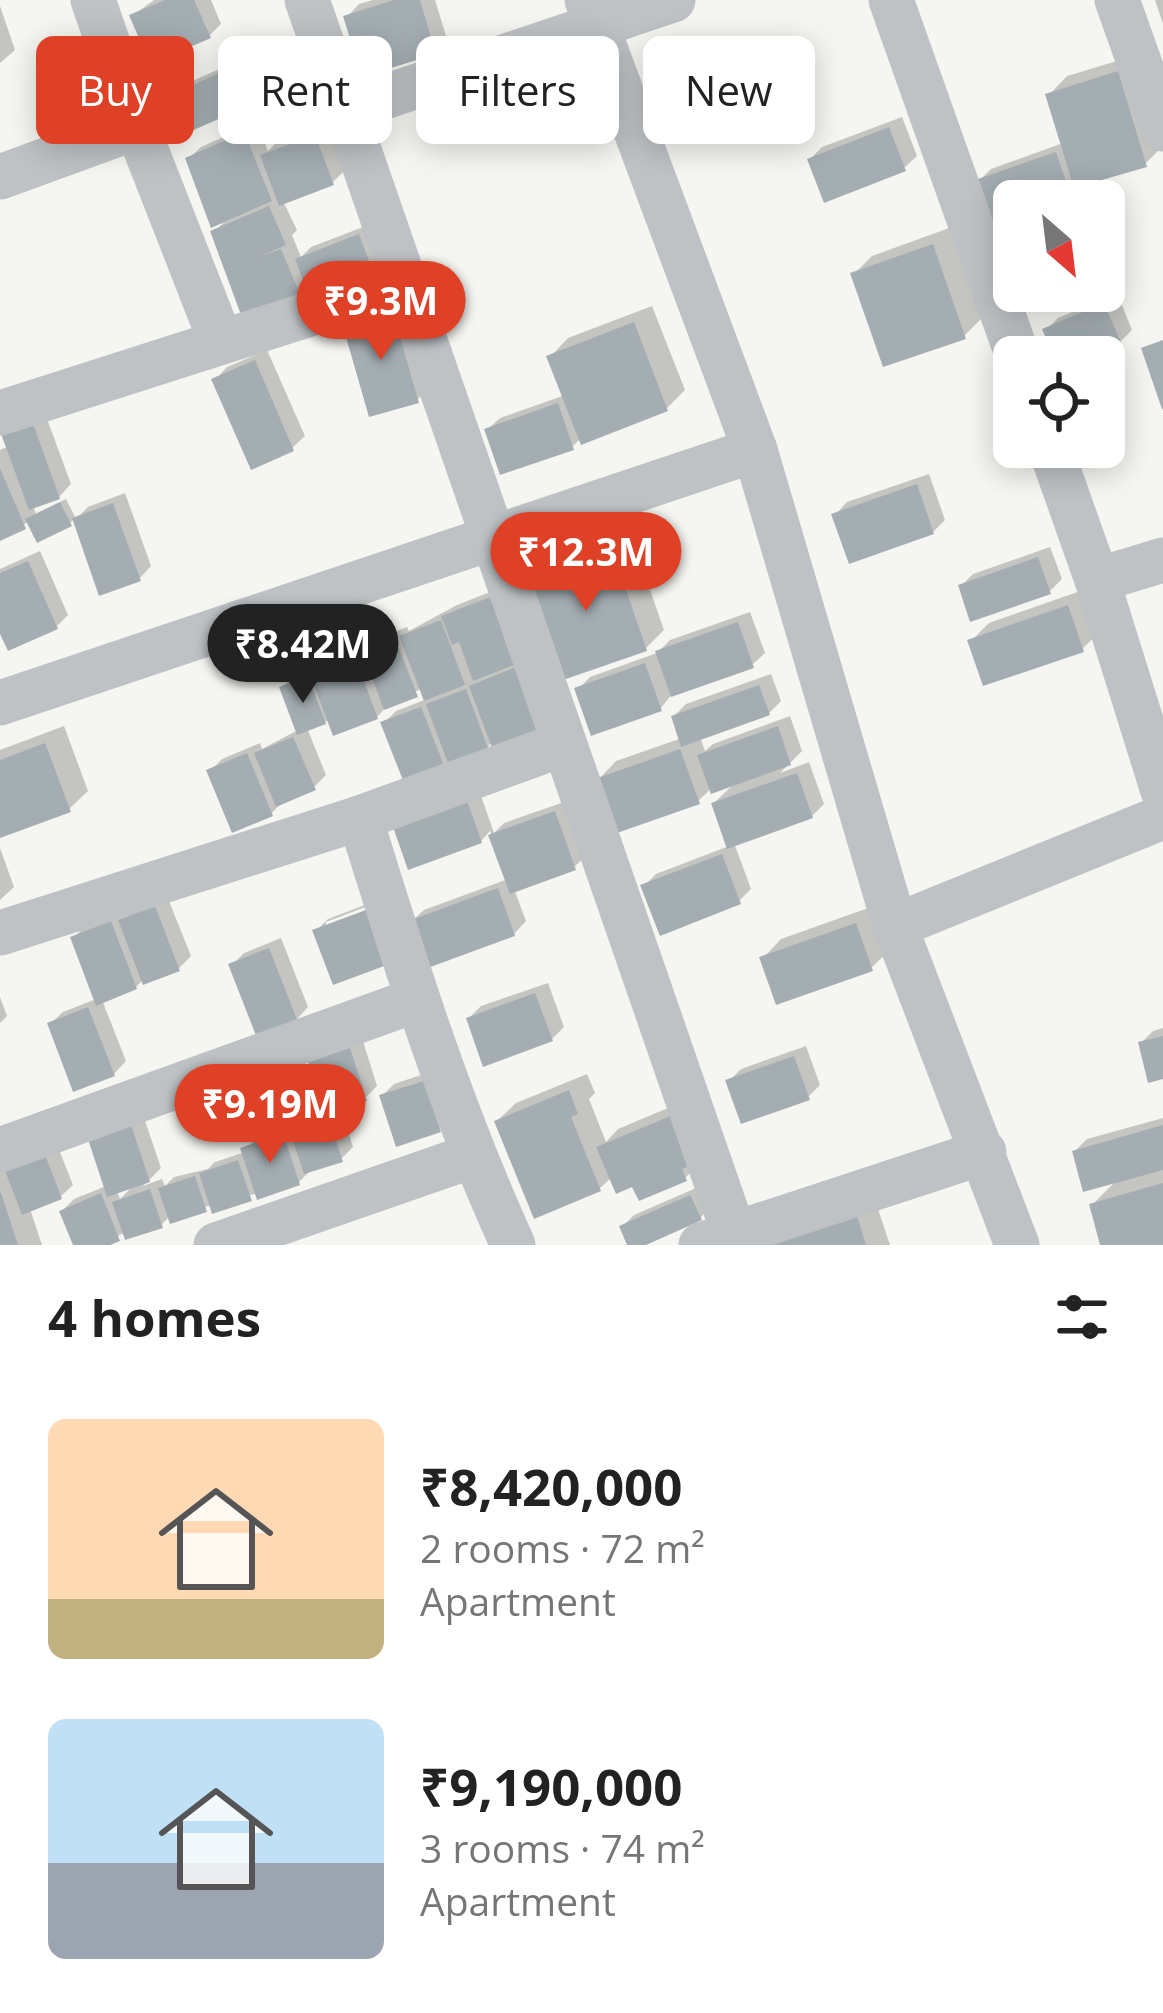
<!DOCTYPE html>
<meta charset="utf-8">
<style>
:root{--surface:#fff;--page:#f2f2f2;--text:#222;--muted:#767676;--accent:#df4127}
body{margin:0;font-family:"Open Sans",sans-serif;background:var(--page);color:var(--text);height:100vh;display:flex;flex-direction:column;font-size:45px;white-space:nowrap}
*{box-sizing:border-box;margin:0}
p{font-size:39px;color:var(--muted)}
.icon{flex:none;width:66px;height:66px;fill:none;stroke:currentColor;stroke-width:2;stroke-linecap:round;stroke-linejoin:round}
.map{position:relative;height:1245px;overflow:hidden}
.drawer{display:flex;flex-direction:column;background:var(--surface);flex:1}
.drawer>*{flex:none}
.banner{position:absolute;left:36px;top:36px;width:1092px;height:108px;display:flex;gap:24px}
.needle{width:78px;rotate:152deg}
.buttons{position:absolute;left:993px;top:180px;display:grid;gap:24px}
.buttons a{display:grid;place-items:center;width:132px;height:132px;border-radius:18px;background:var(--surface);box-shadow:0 6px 30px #0003;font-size:60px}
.price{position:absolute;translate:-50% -102px;padding:0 27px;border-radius:42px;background:var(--accent);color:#fff;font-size:39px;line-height:78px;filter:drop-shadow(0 3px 6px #0008)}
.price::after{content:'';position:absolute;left:50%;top:72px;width:36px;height:27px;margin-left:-18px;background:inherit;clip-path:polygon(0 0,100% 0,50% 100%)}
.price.selected{background:#222;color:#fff}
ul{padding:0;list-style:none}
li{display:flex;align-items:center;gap:36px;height:300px;padding:0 48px}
li span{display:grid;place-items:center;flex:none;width:336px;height:240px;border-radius:18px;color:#555}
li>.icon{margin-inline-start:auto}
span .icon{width:144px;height:144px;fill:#fffc;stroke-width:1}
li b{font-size:51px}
h2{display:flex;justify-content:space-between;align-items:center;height:144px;padding:0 48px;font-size:51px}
.chip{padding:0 42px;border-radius:18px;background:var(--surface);box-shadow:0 6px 30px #0003;font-size:42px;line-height:108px}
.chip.selected{background:var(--accent);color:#fff}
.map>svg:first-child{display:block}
.shadow{fill:#0003;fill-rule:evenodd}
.building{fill:#a4aeb2}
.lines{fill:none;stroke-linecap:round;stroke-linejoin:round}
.minor{stroke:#bec2c5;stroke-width:45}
</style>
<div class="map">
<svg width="1163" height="1245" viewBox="0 0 1163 1245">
<rect width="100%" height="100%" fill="#f5f5f1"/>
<g class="shadow">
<path d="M 154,0 L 211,0 L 221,24 L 209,36 L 132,16 Z"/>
<path d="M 373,0 L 435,0 L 447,39 L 435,51 L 347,17 L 359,4 Z"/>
<path d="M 1155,0 L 1163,0 L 1163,24 Z"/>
<path d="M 0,6 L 15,50 L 0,63 Z"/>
<path d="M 299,47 L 316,88 L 304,100 L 256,120 L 268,151 L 276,143 L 327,124 L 344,171 L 332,183 L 283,201 L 297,230 L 292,235 L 301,257 L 311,247 L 371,224 L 386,265 L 303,304 L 214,232 L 229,217 L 188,159 L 201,147 L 255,123 L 245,100 L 238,108 L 167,99 L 179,87 L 235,62 L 241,76 L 249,68 Z"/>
<path d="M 1137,55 L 1163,146 L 1145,164 L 1080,183 L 1070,193 L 1048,201 L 1014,201 L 1014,213 L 979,181 L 991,169 L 1063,143 L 1049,95 L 1067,76 Z"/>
<path d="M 902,117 L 917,156 L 904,168 L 810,159 L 822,147 Z"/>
<path d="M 952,227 L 983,317 L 964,336 L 854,274 L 872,256 Z"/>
<path d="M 410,292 L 436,382 L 417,400 L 371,414 Z"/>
<path d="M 1117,293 L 1132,330 L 1120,342 L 1085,357 L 1057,357 L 1046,330 L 1058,318 Z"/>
<path d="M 652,306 L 685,390 L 667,408 L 581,438 L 572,447 L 487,430 L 500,418 L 565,395 L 550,357 L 568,338 Z"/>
<path d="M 267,350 L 305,436 L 292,448 L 215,380 L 227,367 Z"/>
<path d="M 39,397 L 71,484 L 59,497 L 33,506 L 36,514 L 66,499 L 76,519 L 88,507 L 125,493 L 151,566 L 139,579 L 75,518 L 70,523 L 30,521 L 0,537 L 0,450 L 9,446 Z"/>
<path d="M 929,474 L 945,520 L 933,532 L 835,515 L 847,502 Z"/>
<path d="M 629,529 L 664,630 L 646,648 L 527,578 L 546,559 Z"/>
<path d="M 1050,547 L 1062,579 L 1050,591 L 961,586 L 973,574 Z"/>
<path d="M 40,551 L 68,615 L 56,627 L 0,626 L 0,569 Z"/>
<path d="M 505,586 L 530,649 L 488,748 L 445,770 L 384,723 L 396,711 L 427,699 L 423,688 L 388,705 L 377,717 L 330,720 L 307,728 L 326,775 L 314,787 L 285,799 L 272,813 L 210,771 L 222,759 L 260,743 L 262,749 L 298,730 L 282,688 L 295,676 L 366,644 L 368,649 L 377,639 L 407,627 L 409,631 L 457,605 Z"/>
<path d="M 1086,589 L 1101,631 L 1082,649 L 971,641 L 989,623 Z"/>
<path d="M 750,612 L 765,653 L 752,665 L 672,694 L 660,709 L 578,689 L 590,677 L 657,653 L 670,640 Z"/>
<path d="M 771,674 L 781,701 L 769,713 L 700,737 L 705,751 L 713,744 L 790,716 L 802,751 L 780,773 L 809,762 L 824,804 L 812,816 L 734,843 L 751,889 L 739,901 L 644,886 L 656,874 L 729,846 L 714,803 L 736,782 L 712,788 L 698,801 L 598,780 L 616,761 L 682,738 L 674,716 L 686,704 Z"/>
<path d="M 64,726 L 88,791 L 69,809 L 0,835 L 0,750 Z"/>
<path d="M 478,787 L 494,833 L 504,823 L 567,801 L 587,855 L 574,867 L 514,889 L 526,921 L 514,934 L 411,922 L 424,910 L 508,879 L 490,831 L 481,841 L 410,866 Z"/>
<path d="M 0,848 L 14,887 L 0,900 Z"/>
<path d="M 167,896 L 191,956 L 179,968 L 144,979 L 136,987 L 102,1000 L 126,1061 L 114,1074 L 50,1024 L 63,1012 L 96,999 L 73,938 L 85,926 L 123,911 L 126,917 L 134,909 Z"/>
<path d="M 386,897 L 405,947 L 316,931 L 328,919 ZM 387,899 L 389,905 L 326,928 L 326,922 Z"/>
<path d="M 874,906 L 890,950 L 871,968 L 763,958 L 781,939 Z"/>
<path d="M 281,938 L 308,1007 L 296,1020 L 232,965 L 244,953 Z"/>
<path d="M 548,983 L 564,1027 L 552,1039 L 469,1018 L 481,1006 Z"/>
<path d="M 0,997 L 7,1016 L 0,1023 Z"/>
<path d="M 1163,1028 L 1163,1076 L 1141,1043 L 1153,1031 Z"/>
<path d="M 362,1038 L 377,1086 L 365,1098 L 340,1106 L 353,1147 L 341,1159 L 310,1171 L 298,1183 L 170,1216 L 161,1225 L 125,1232 L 102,1245 L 76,1245 L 62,1211 L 74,1199 L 106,1186 L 90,1137 L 142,1112 L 161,1168 L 143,1186 L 162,1179 L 165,1186 L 174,1177 L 208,1169 L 215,1162 L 245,1152 L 264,1128 L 220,1092 L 274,1066 L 289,1111 L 268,1132 L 295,1123 L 296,1126 L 305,1117 L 327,1110 L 312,1062 ZM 134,1185 L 120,1199 L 116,1190 Z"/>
<path d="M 806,1046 L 820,1085 L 808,1097 L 729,1081 L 741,1069 Z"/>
<path d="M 436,1070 L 451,1117 L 439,1129 L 382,1096 L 394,1084 Z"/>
<path d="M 587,1074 L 595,1093 L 589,1099 L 606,1142 L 618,1129 L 692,1098 L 704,1160 L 685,1178 L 634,1183 L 612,1177 L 599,1189 L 497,1121 L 516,1103 Z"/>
<path d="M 1163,1118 L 1163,1242 L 1103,1245 L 1092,1205 L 1117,1180 L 1075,1151 L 1087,1139 Z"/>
<path d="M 54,1137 L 73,1185 L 60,1197 L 30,1209 L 42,1245 L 0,1245 L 0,1158 Z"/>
<path d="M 703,1185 L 712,1206 L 700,1218 L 630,1245 L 622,1227 L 634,1215 Z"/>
<path d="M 875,1200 L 890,1245 L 778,1245 Z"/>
</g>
<g class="building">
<path d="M 165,0 L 194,0 L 211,38 L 150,64 L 129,15 Z"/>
<path d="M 394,0 L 420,0 L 436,54 L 362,77 L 343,16 Z"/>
<path d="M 286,57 L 306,102 L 253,125 L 233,80 Z"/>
<path d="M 1118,71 L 1147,167 L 1074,188 L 1045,94 Z"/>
<path d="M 222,72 L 239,110 L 180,136 L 163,98 Z"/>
<path d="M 889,127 L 906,171 L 824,203 L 807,159 Z"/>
<path d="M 244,132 L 272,201 L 211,228 L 185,158 Z"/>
<path d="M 315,135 L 334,185 L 279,206 L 260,155 Z"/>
<path d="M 1056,152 L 1071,196 L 1057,201 L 1014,201 L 1014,216 L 991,224 L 975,180 Z"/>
<path d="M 269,206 L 286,245 L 259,257 L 281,249 L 305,306 L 247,331 L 210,231 Z"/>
<path d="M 359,234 L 376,280 L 312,304 L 295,259 Z"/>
<path d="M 933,244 L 966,339 L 883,367 L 850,273 Z"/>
<path d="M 1104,303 L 1122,345 L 1093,357 L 1054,357 L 1042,329 Z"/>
<path d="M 392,308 L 419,403 L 369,417 L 342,323 Z"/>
<path d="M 634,322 L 668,411 L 581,445 L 546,356 Z"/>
<path d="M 1163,340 L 1163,409 L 1162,409 L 1141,348 Z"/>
<path d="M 255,360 L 294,451 L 251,470 L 211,379 Z"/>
<path d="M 558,403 L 574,450 L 500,475 L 484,429 Z"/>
<path d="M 27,407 L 60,499 L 29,510 L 0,431 Z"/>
<path d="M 0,468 L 26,529 L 0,541 Z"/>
<path d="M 917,484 L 934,534 L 849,564 L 831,514 Z"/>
<path d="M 60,502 L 72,526 L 37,543 L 25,519 Z"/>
<path d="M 113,503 L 141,581 L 99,596 L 72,518 Z"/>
<path d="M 611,546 L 647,651 L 560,681 L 524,577 Z"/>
<path d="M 1038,557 L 1051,594 L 970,622 L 958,585 Z"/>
<path d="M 28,561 L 58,629 L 8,651 L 0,634 L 0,573 Z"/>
<path d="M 493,596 L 519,663 L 473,681 L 459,642 L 452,645 L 441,616 Z"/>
<path d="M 1068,605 L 1084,652 L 983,686 L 967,640 Z"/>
<path d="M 441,620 L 465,685 L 424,701 L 399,636 Z"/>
<path d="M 738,622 L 754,668 L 671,697 L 655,651 Z"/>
<path d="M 395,638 L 418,697 L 384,710 L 362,650 Z"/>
<path d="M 354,654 L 378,719 L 333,736 L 309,672 Z"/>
<path d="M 645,663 L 662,711 L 591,736 L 574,688 Z"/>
<path d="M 516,667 L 540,729 L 492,748 L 469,686 Z"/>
<path d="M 308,676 L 326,724 L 297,735 L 279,687 Z"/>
<path d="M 759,685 L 770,715 L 681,747 L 671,716 Z"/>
<path d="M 466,689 L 489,751 L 449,766 L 426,704 Z"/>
<path d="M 421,707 L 447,773 L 406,788 L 380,722 Z"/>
<path d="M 778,726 L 791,765 L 711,794 L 697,755 Z"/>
<path d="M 293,737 L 316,790 L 276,807 L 254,753 Z"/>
<path d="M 45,743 L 71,812 L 0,838 L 0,760 Z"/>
<path d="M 680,749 L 700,804 L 614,834 L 595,779 Z"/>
<path d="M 247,753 L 273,816 L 232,833 L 206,770 Z"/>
<path d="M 797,773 L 813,818 L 727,849 L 711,803 Z"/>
<path d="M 466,798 L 482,843 L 408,870 L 392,824 Z"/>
<path d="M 555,811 L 576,870 L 510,894 L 488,835 Z"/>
<path d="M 722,854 L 741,904 L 660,936 L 640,885 Z"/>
<path d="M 498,888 L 515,936 L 425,969 L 408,921 Z"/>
<path d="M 155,906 L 180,971 L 143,985 L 118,920 Z"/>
<path d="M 374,907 L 395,962 L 333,985 L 312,930 Z"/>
<path d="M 111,921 L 137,989 L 96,1006 L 70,937 Z"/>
<path d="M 856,923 L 873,971 L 776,1005 L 759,957 Z"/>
<path d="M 269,948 L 298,1022 L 257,1038 L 228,964 Z"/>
<path d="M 535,993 L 553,1041 L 483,1067 L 466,1018 Z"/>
<path d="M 88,1007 L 115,1076 L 73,1092 L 47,1023 Z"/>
<path d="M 1163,1036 L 1163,1079 L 1148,1083 L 1138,1042 Z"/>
<path d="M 350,1048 L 367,1101 L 326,1114 L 308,1062 Z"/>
<path d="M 794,1056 L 810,1100 L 741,1124 L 725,1080 Z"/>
<path d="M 262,1077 L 279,1126 L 234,1141 L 217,1091 Z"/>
<path d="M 424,1081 L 441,1132 L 396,1147 L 379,1095 Z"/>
<path d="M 569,1090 L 578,1114 L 571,1117 L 601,1191 L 534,1219 L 494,1121 Z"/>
<path d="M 673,1115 L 694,1164 L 682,1169 L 687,1181 L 639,1201 L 632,1187 L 616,1194 L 596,1147 Z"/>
<path d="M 328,1116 L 343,1162 L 304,1174 L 289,1129 Z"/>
<path d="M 130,1122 L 150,1182 L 107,1197 L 87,1136 Z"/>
<path d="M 1163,1125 L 1163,1170 L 1083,1192 L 1072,1151 Z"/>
<path d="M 283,1133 L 300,1185 L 257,1200 L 240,1148 Z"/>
<path d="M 42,1147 L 62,1199 L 22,1215 L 2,1163 Z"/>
<path d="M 238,1160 L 252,1201 L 212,1214 L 199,1173 Z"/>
<path d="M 195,1176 L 207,1212 L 170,1224 L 158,1188 Z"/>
<path d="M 1163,1183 L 1163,1245 L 1100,1245 L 1089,1204 Z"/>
<path d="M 150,1189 L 163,1228 L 125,1240 L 112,1202 Z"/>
<path d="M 0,1193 L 1,1193 L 18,1245 L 0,1245 Z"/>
<path d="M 101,1193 L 120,1241 L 110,1245 L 73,1245 L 59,1211 Z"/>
<path d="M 690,1195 L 702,1220 L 646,1245 L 627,1245 L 619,1226 Z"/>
<path d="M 857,1216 L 866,1245 L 771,1245 Z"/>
</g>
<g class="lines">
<g class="minor">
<path d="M 93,0 L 137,127 L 221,342"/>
<path d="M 307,0 L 738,1245"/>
<path d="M 587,0 L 755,450 L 895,926 L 1017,1245"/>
<path d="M 891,0 L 1018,357"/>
<path d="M 1117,0 L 1163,129"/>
<path d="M 346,110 L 673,0"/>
<path d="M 0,177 L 137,127"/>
<path d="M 0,413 L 407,283"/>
<path d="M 1050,447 L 1097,580 L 1163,791"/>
<path d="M 1097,580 L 1163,560"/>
<path d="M 0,703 L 755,450"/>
<path d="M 360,818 C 405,963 450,1107 513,1245"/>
<path d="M 895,926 L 1163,817"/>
<path d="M 0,933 L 360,818 L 563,744"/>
<path d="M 0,1150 L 416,1000"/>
<path d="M 216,1245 L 472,1156"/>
<path d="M 701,1245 L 984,1152"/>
</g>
</g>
</svg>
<div class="buttons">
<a><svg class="needle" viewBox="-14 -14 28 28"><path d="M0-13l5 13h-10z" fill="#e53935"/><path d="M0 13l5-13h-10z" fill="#767676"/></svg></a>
<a><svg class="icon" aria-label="locate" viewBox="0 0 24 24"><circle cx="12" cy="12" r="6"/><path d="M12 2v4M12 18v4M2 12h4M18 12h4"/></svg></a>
</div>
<b class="price" style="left:381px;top:363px">₹9.3M</b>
<b class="price" style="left:586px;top:614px">₹12.3M</b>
<b class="price selected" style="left:303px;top:706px">₹8.42M</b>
<b class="price" style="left:270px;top:1166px">₹9.19M</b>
<div class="banner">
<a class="chip selected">Buy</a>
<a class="chip">Rent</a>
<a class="chip">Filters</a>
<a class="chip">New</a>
</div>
</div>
<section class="drawer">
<h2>4 homes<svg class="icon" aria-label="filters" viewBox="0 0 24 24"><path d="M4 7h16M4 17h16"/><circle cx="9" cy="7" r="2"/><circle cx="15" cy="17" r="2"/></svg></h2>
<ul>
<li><span style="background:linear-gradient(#ffd9b3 75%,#c2b280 0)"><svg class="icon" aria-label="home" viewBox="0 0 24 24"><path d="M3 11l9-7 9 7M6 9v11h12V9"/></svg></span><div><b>₹8,420,000</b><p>2 rooms · 72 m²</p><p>Apartment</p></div></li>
<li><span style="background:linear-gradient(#bfe0f5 60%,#9aa5b1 0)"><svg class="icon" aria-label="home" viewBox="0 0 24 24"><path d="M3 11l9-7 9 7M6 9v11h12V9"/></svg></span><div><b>₹9,190,000</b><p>3 rooms · 74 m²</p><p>Apartment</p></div></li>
</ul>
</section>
